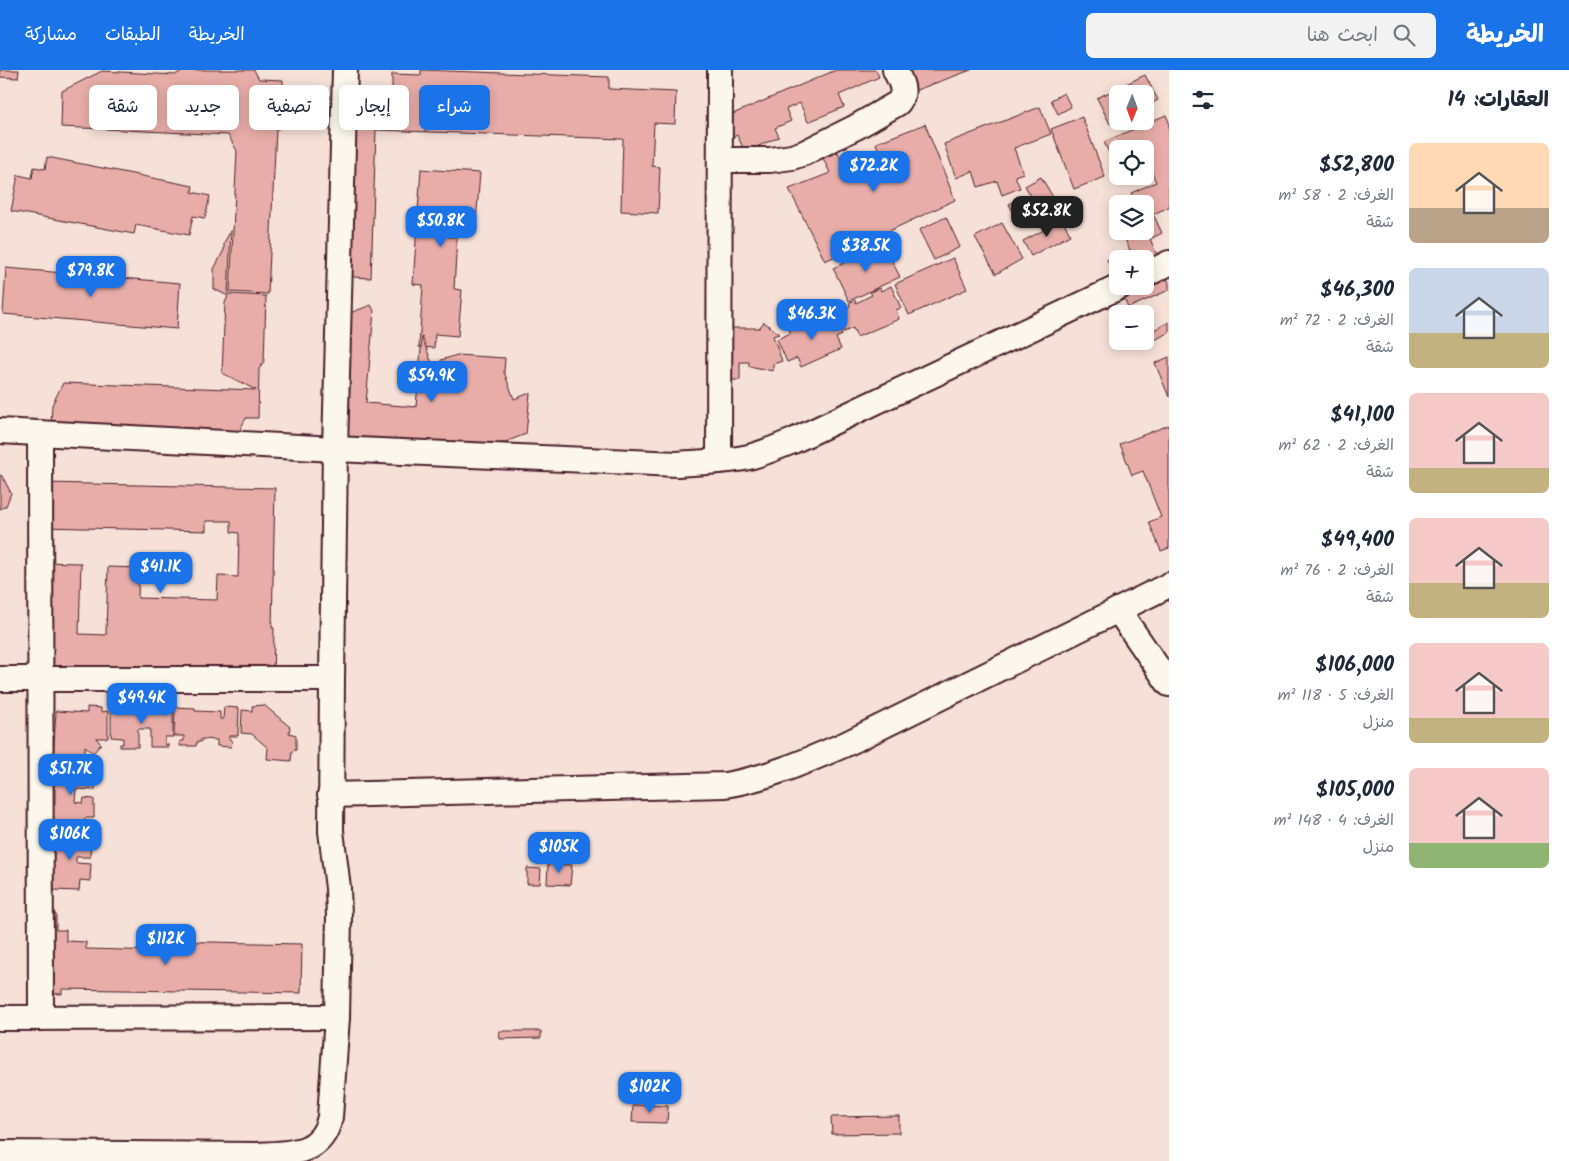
<!DOCTYPE html>
<html lang="ar">
<meta charset="utf-8">
<style>
:root{--surface:#fff;--page:#f2f2f3;--text:#1f2937;--muted:#747a83;--accent:#1a73e8}
body{margin:0;font-family:Kalam,"Playpen Sans Arabic",sans-serif;background:var(--page);color:var(--text);direction:rtl;height:100vh;display:flex;flex-direction:column;font-size:19px;white-space:nowrap}
*{box-sizing:border-box;margin:0}
p{font-size:16px;color:var(--muted)}
.icon{flex:none;width:28px;height:28px;fill:none;stroke:currentColor;stroke-width:2;stroke-linecap:round;stroke-linejoin:round}
.map{position:relative;flex:1;overflow:hidden;direction:ltr}
.drawer{display:flex;flex-direction:column;background:var(--surface);width:400px}
.drawer>*{flex:none}
.top-card{position:absolute;left:15px;top:15px;width:475px;height:45px;direction:rtl;display:flex;gap:10px}
.needle{width:32px;rotate:181deg}
.fabs{position:absolute;left:1109px;top:15px;display:grid;gap:10px}
.fabs a{display:grid;place-items:center;width:45px;height:45px;border-radius:8px;background:var(--surface);box-shadow:0 2px 12px #0003;font-size:25px}
.price{position:absolute;translate:-50% -42px;padding:0 11px;border-radius:10px;background:var(--accent);color:#fff;font-size:16px;line-height:32px;filter:drop-shadow(0 1px 2px #0008)}
.price::after{content:'';position:absolute;left:50%;top:30px;width:15px;height:11px;margin-left:-8px;background:inherit;clip-path:polygon(0 0,100% 0,50% 100%)}
.price.selected{background:#222;color:#fff}
ul{padding:0;list-style:none}
li{display:flex;align-items:center;gap:15px;height:125px;padding:0 20px}
li span{display:grid;place-items:center;flex:none;width:140px;height:100px;border-radius:8px;color:#555}
li>.icon{margin-inline-start:auto}
span .icon{width:60px;height:60px;fill:#fffc;stroke-width:1}
li b{font-size:21px}
h2{display:flex;justify-content:space-between;align-items:center;height:60px;padding:0 20px;font-size:21px}
.tag{padding:0 18px;border-radius:8px;background:var(--surface);box-shadow:0 2px 12px #0003;font-size:18px;line-height:45px}
.tag.selected{background:var(--accent);color:#fff}
header{display:flex;align-items:center;gap:30px;box-sizing:border-box;height:70px;padding:0 25px;background:var(--accent);color:#fff}
header strong{font-size:24px}
nav{display:flex;gap:28px;margin-inline-start:auto;font-size:18px}
.search{width:350px;height:45px;background:var(--page);display:flex;align-items:center;gap:12px;box-sizing:border-box;padding:0 18px;border-radius:8px;color:var(--muted);font-size:19px}
main{display:flex;flex:1;min-height:0}
.map>svg:first-child{display:block}
.building{fill:#e8ada8;stroke:#4a1f2b}
.lines{fill:none;stroke-linecap:round;stroke-linejoin:round}
.minor-casing{stroke:#4a1f2b;stroke-width:28}
.minor{stroke:#fbf7ec;stroke-width:24}
</style>
<header>
<strong>الخريطة</strong>
<div class="search"><svg class="icon" aria-label="search" viewBox="0 0 24 24"><circle cx="10" cy="10" r="6"/><path d="M15 15l6 6"/></svg>ابحث هنا</div>
<nav><a>الخريطة</a><a>الطبقات</a><a>مشاركة</a></nav>
</header>
<main>
<section class="drawer">
<h2>العقارات: 14<svg class="icon" aria-label="filters" viewBox="0 0 24 24"><path d="M4 7h16M4 17h16"/><circle cx="9" cy="7" r="2"/><circle cx="15" cy="17" r="2"/></svg></h2>
<ul>
<li><span style="background:linear-gradient(#ffd9b3 65%,#b9a48a 0)"><svg class="icon" aria-label="home" viewBox="0 0 24 24"><path d="M3 11l9-7 9 7M6 9v11h12V9"/></svg></span><div><b>$52,800</b><p>الغرف: 2 · 58 m²</p><p>شقة</p></div></li>
<li><span style="background:linear-gradient(#c9d6e8 65%,#c2b280 0)"><svg class="icon" aria-label="home" viewBox="0 0 24 24"><path d="M3 11l9-7 9 7M6 9v11h12V9"/></svg></span><div><b>$46,300</b><p>الغرف: 2 · 72 m²</p><p>شقة</p></div></li>
<li><span style="background:linear-gradient(#f6c9c9 75%,#c2b280 0)"><svg class="icon" aria-label="home" viewBox="0 0 24 24"><path d="M3 11l9-7 9 7M6 9v11h12V9"/></svg></span><div><b>$41,100</b><p>الغرف: 2 · 62 m²</p><p>شقة</p></div></li>
<li><span style="background:linear-gradient(#f6c9c9 65%,#c2b280 0)"><svg class="icon" aria-label="home" viewBox="0 0 24 24"><path d="M3 11l9-7 9 7M6 9v11h12V9"/></svg></span><div><b>$49,400</b><p>الغرف: 2 · 76 m²</p><p>شقة</p></div></li>
<li><span style="background:linear-gradient(#f6c9c9 75%,#c2b280 0)"><svg class="icon" aria-label="home" viewBox="0 0 24 24"><path d="M3 11l9-7 9 7M6 9v11h12V9"/></svg></span><div><b>$106,000</b><p>الغرف: 5 · 118 m²</p><p>منزل</p></div></li>
<li><span style="background:linear-gradient(#f6c9c9 75%,#8fb573 0)"><svg class="icon" aria-label="home" viewBox="0 0 24 24"><path d="M3 11l9-7 9 7M6 9v11h12V9"/></svg></span><div><b>$105,000</b><p>الغرف: 4 · 148 m²</p><p>منزل</p></div></li>
</ul>
</section>
<div class="map">
<svg width="1169" height="1091" viewBox="0 0 1169 1091">
<rect width="100%" height="100%" fill="#f5e1d8"/>
<filter id="ink" filterUnits="userSpaceOnUse"><feTurbulence type="fractalNoise" baseFrequency=".02" numOctaves="2"/><feDisplacementMap in="SourceGraphic" scale="10" xChannelSelector="R" yChannelSelector="G"/><feConvolveMatrix kernelMatrix="1 2 1 2 8 2 1 2 1" color-interpolation-filters="sRGB"/></filter>
<g filter="url(#ink)">
<g class="building">
<path d="M 0,0 L 19,0 L 18,8 L 0,7 Z"/>
<path d="M 184,0 L 254,0 L 259,9 L 283,10 L 283,15 L 300,47 L 276,60 L 268,224 L 230,222 L 237,81 L 228,65 L 61,57 L 62,21 L 102,1 L 175,5 Z"/>
<path d="M 421,0 L 609,7 L 609,19 L 676,22 L 675,54 L 654,53 L 652,96 L 660,97 L 658,143 L 621,141 L 623,69 L 376,60 L 371,208 L 335,206 L 342,20 L 392,22 L 392,4 L 421,5 Z"/>
<path d="M 836,0 L 876,0 L 879,7 L 839,25 L 844,37 L 808,52 L 800,33 L 786,39 L 791,51 L 775,58 L 779,67 L 745,82 L 737,65 L 729,69 L 721,49 Z"/>
<path d="M 896,0 L 971,0 L 911,22 Z"/>
<path d="M 1145,5 L 1158,30 L 1145,37 L 1145,24 L 1118,24 L 1118,50 L 1110,54 L 1097,28 Z"/>
<path d="M 1064,23 L 1071,37 L 1058,44 L 1051,30 Z"/>
<path d="M 1040,37 L 1051,64 L 1014,78 L 1023,103 L 1015,106 L 1020,118 L 1002,125 L 997,111 L 978,117 L 973,101 L 956,108 L 944,74 Z"/>
<path d="M 1166,45 L 1169,52 L 1169,137 L 1153,144 L 1162,163 L 1150,169 L 1169,213 L 1169,220 L 1128,238 L 1119,216 L 1145,216 L 1145,189 L 1118,189 L 1118,214 L 1107,190 L 1130,180 L 1121,161 L 1145,161 L 1145,134 L 1136,134 L 1131,123 L 1156,112 L 1149,96 L 1145,97 L 1145,79 L 1118,79 L 1118,102 L 1104,72 Z"/>
<path d="M 1082,47 L 1105,107 L 1074,119 L 1051,59 Z"/>
<path d="M 925,54 L 955,130 L 825,191 L 789,119 L 830,103 L 823,88 L 838,82 L 846,101 L 881,87 L 876,73 Z"/>
<path d="M 47,87 L 193,116 L 192,122 L 210,126 L 205,148 L 193,146 L 189,165 L 136,155 L 134,164 L 11,141 L 18,105 L 32,108 L 34,97 L 45,99 Z"/>
<path d="M 421,99 L 480,103 L 476,153 L 450,151 L 449,167 L 457,167 L 454,219 L 462,220 L 458,266 L 435,264 L 434,278 L 419,277 L 423,215 L 413,214 Z"/>
<path d="M 1041,107 L 1057,134 L 1041,143 L 1025,116 Z"/>
<path d="M 1027,125 L 1036,144 L 1019,153 L 1009,134 Z"/>
<path d="M 946,147 L 960,177 L 934,190 L 919,160 Z"/>
<path d="M 1063,150 L 1070,165 L 1031,186 L 1023,171 Z"/>
<path d="M 1002,153 L 1022,189 L 996,204 L 975,167 Z"/>
<path d="M 231,160 L 228,224 L 266,226 L 264,292 L 259,299 L 258,348 L 246,348 L 234,371 L 51,357 L 52,335 L 63,313 L 256,320 L 222,303 L 225,233 L 228,226 L 214,219 L 214,199 L 224,180 L 224,173 Z"/>
<path d="M 884,175 L 900,207 L 849,231 L 833,198 Z"/>
<path d="M 953,188 L 967,219 L 909,245 L 895,214 Z"/>
<path d="M 6,198 L 180,213 L 177,259 L 3,244 Z"/>
<path d="M 891,216 L 901,238 L 896,240 L 899,249 L 857,267 L 853,258 L 844,262 L 835,243 L 850,236 L 849,233 L 855,230 L 856,233 L 872,225 L 870,222 L 880,218 L 881,221 Z"/>
<path d="M 371,235 L 374,241 L 366,333 L 416,337 L 422,267 L 439,312 L 441,290 L 457,285 L 505,288 L 504,302 L 514,329 L 530,323 L 526,364 L 487,379 L 346,381 L 350,243 Z"/>
<path d="M 834,245 L 842,265 L 836,268 L 841,279 L 801,297 L 797,288 L 787,292 L 777,269 L 791,263 L 789,261 L 796,258 L 798,261 L 813,254 L 811,251 L 821,246 L 822,250 Z"/>
<path d="M 764,252 L 779,264 L 773,266 L 782,291 L 773,294 L 773,301 L 749,296 L 749,292 L 740,292 L 740,310 L 723,310 L 726,258 L 759,258 Z"/>
<path d="M 1169,252 L 1169,262 L 1155,270 L 1150,262 Z"/>
<path d="M 1169,287 L 1169,327 L 1155,293 Z"/>
<path d="M 1169,355 L 1169,478 L 1161,481 L 1149,452 L 1161,447 L 1143,401 L 1132,405 L 1120,374 Z"/>
<path d="M 0,405 L 2,406 L 11,423 L 6,436 L 0,439 Z"/>
<path d="M 44,413 L 275,418 L 272,558 L 274,558 L 273,618 L 35,612 L 38,492 L 81,493 L 79,564 L 106,565 L 108,497 L 139,498 L 138,528 L 217,530 L 218,506 L 238,507 L 239,463 L 231,462 L 231,451 L 206,451 L 206,461 L 43,457 Z"/>
<path d="M 264,635 L 290,657 L 289,663 L 296,665 L 296,680 L 292,681 L 291,691 L 267,689 L 268,678 L 252,664 L 241,663 L 242,640 L 252,641 L 252,636 Z"/>
<path d="M 111,636 L 136,636 L 136,640 L 152,640 L 152,636 L 166,636 L 166,639 L 173,639 L 173,667 L 165,667 L 165,675 L 168,674 L 168,677 L 150,677 L 150,659 L 138,659 L 138,677 L 120,677 L 120,674 L 123,674 L 123,668 L 111,667 Z"/>
<path d="M 87,637 L 101,638 L 101,642 L 108,641 L 108,668 L 96,668 L 101,674 L 93,683 L 85,676 L 84,693 L 53,691 L 56,641 L 87,643 Z"/>
<path d="M 175,637 L 195,638 L 195,641 L 220,642 L 220,649 L 223,649 L 224,637 L 239,638 L 238,666 L 229,666 L 229,669 L 232,670 L 231,677 L 217,676 L 217,670 L 201,669 L 201,672 L 197,672 L 196,676 L 180,676 L 180,671 L 184,671 L 184,666 L 174,666 Z"/>
<path d="M 54,693 L 85,695 L 84,704 L 94,704 L 95,720 L 76,719 L 75,732 L 83,733 L 84,728 L 94,729 L 94,748 L 85,748 L 85,757 L 51,755 L 50,734 L 55,734 L 55,719 L 51,719 Z"/>
<path d="M 55,760 L 80,761 L 80,769 L 91,770 L 90,787 L 76,787 L 76,793 L 91,794 L 90,811 L 80,810 L 79,821 L 52,820 Z"/>
<path d="M 548,794 L 572,795 L 570,815 L 547,814 Z"/>
<path d="M 527,798 L 541,799 L 540,814 L 527,814 Z"/>
<path d="M 39,844 L 56,844 L 56,860 L 66,860 L 66,871 L 86,872 L 86,879 L 163,881 L 163,871 L 302,874 L 301,923 L 62,919 L 62,924 L 37,923 Z"/>
<path d="M 499,961 L 541,961 L 541,968 L 500,969 Z"/>
<path d="M 633,1035 L 668,1036 L 667,1053 L 632,1052 Z"/>
<path d="M 899,1046 L 899,1063 L 832,1064 L 831,1047 Z"/>
</g>
<g class="lines">
<g class="minor-casing">
<g id="minor">
<path d="M 720,90 L 770,90 L 792,87 L 804,83 L 856,57 L 898,33 C 907,22 901,12 895,0"/>
<path d="M 1145,205 L 1169,193"/>
<path d="M 0,361 L 335,379 L 677,394 C 699,392 722,392 744,388 C 761,385 777,377 793,371 L 1121,216"/>
<path d="M 40,363 L 41,948"/>
<path d="M 719,391 L 720,0"/>
<path d="M 1118,540 L 1169,614"/>
<path d="M 0,609 L 332,609 L 335,379 L 345,0"/>
<path d="M 330,725 L 725,715 C 768,708 807,691 846,674 L 1169,515"/>
<path d="M 0,948 L 337,947"/>
<path d="M 0,1083 L 257,1085 C 289,1083 322,1086 330,1047 L 337,947 L 339,847 L 338,818 L 331,761 L 332,609"/>
</g>
</g>
<use href="#minor" class="minor"/>
</g>
</g>
</svg>
<div class="fabs">
<a><svg class="needle" viewBox="-14 -14 28 28"><path d="M0-13l5 13h-10z" fill="#e53935"/><path d="M0 13l5-13h-10z" fill="#747a83"/></svg></a>
<a><svg class="icon" aria-label="locate" viewBox="0 0 24 24"><circle cx="12" cy="12" r="6"/><path d="M12 2v4M12 18v4M2 12h4M18 12h4"/></svg></a>
<a><svg class="icon" aria-label="layers" viewBox="0 0 24 24"><path d="M12 4l9 5-9 5-9-5zM3 14l9 5 9-5"/></svg></a>
<a>+</a>
<a>−</a>
</div>
<b class="price" style="left:874px;top:123px">$72.2K</b>
<b class="price selected" style="left:1047px;top:168px">$52.8K</b>
<b class="price" style="left:441px;top:178px">$50.8K</b>
<b class="price" style="left:866px;top:203px">$38.5K</b>
<b class="price" style="left:91px;top:228px">$79.8K</b>
<b class="price" style="left:812px;top:271px">$46.3K</b>
<b class="price" style="left:432px;top:333px">$54.9K</b>
<b class="price" style="left:161px;top:524px">$41.1K</b>
<b class="price" style="left:142px;top:655px">$49.4K</b>
<b class="price" style="left:71px;top:726px">$51.7K</b>
<b class="price" style="left:70px;top:791px">$106K</b>
<b class="price" style="left:559px;top:804px">$105K</b>
<b class="price" style="left:166px;top:896px">$112K</b>
<b class="price" style="left:650px;top:1044px">$102K</b>
<div class="top-card">
<a class="tag selected">شراء</a>
<a class="tag">إيجار</a>
<a class="tag">تصفية</a>
<a class="tag">جديد</a>
<a class="tag">شقة</a>
</div>
</div>
</main>
